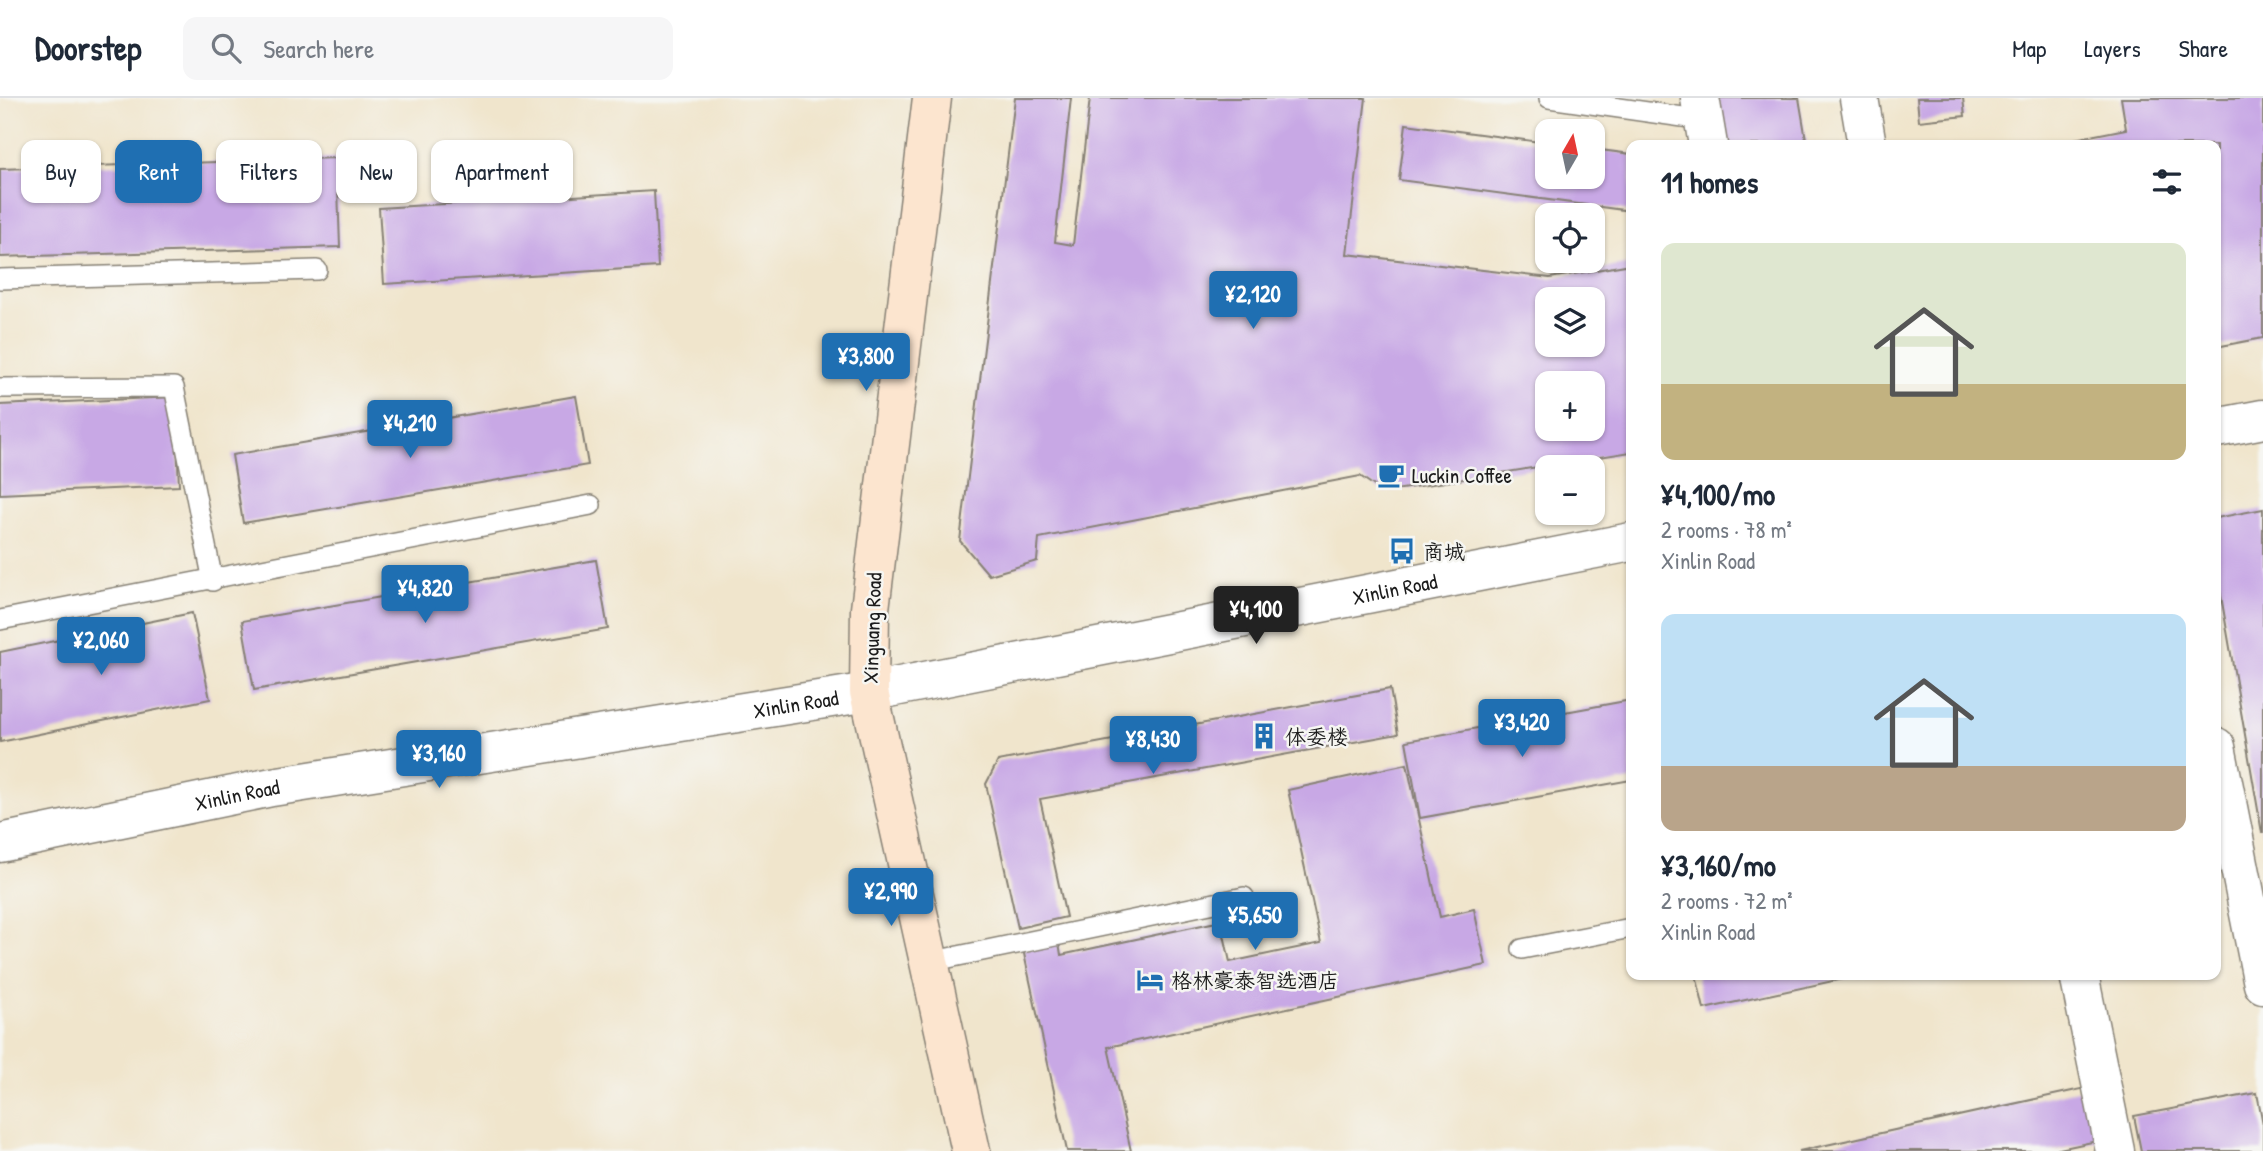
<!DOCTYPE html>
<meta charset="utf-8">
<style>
:root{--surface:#fff;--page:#f6f6f7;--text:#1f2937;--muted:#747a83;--line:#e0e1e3;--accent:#1f6fb2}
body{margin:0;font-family:"Patrick Hand","LXGW WenKai TC",sans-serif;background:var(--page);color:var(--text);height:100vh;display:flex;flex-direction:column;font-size:26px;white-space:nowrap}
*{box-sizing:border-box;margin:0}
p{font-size:23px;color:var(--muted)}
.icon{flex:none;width:38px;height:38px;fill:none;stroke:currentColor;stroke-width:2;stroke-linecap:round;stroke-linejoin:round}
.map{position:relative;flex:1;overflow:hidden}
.panel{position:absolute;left:1626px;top:42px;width:595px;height:840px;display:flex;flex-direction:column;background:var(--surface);border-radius:14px;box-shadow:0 2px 5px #0004}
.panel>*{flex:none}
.top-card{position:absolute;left:21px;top:42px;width:665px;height:63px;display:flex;gap:14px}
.needle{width:46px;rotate:9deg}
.controls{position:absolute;left:1535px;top:21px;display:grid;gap:14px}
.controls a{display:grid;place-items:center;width:70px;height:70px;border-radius:14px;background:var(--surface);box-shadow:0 2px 5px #0004;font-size:35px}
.price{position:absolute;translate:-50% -60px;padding:0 16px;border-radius:7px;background:var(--accent);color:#fff;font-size:23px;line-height:46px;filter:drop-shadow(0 2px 4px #0008)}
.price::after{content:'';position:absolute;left:50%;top:42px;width:21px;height:16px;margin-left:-10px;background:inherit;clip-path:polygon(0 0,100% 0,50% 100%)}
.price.on{background:#222;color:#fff}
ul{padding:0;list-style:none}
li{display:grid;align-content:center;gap:14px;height:371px;padding:0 35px}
li span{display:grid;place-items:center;height:217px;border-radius:14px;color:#555}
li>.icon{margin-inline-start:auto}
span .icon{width:126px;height:126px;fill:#fffc;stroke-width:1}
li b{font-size:30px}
h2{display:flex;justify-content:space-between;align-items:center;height:84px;padding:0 35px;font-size:30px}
.chip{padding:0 24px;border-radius:14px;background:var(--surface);box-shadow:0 2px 5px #0004;font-size:24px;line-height:63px}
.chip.on{background:var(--accent);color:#fff}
header{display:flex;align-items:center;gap:42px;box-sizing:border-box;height:98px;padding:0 35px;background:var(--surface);border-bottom:2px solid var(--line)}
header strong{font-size:33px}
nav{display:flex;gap:38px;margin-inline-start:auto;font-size:24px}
.search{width:490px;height:63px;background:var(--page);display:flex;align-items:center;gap:18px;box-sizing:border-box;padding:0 24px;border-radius:14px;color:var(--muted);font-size:26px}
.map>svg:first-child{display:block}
.building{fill:#c8a8e5;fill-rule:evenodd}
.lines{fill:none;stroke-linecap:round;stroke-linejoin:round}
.service-casing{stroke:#868074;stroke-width:22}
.minor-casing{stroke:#868074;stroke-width:41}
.tertiary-casing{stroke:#868074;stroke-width:41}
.secondary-casing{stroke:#868074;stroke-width:41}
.service{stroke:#fff;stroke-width:19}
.minor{stroke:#fff;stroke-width:38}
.tertiary{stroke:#fff;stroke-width:38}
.secondary{stroke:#fce5cf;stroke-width:38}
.labels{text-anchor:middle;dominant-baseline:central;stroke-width:5;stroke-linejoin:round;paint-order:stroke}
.poi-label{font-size:21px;fill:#1c1c1c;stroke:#f6f6f2;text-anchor:start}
.street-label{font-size:21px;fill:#1c1c1c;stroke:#f6f6f2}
</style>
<header>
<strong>Doorstep</strong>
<div class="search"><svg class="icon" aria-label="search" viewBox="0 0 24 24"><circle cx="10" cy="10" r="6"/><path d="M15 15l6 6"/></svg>Search here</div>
<nav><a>Map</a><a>Layers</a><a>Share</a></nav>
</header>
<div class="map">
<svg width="2263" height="1053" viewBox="0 0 2263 1053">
<rect width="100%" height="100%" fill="#f6f6f2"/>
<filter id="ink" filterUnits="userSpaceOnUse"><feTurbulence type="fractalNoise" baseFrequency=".0143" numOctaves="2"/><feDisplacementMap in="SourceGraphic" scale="14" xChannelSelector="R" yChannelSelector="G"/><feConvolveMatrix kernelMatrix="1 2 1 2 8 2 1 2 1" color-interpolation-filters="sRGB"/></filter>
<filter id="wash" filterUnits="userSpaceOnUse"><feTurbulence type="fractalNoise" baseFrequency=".00686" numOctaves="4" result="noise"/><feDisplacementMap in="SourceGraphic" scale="28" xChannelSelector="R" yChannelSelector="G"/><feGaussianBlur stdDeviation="1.57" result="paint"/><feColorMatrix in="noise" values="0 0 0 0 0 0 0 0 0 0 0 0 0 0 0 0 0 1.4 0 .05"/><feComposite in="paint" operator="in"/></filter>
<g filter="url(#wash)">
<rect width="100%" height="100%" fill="#f0e5cc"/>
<g id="blocks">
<g class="building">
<path d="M 1015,0 L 1071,0 L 1055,144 L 1073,147 L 1090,0 L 1366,0 L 1347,156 L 1550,180 L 1631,166 L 1631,354 L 1383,394 L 1360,378 L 1039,440 L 1037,463 L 989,477 L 960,443 ZM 1547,201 L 1592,201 L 1592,247 L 1547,247 ZM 1547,285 L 1592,285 L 1592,331 L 1547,331 Z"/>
<path d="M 1718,0 L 1799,0 L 1807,47 L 1726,47 Z"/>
<path d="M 1917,0 L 1963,0 L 1965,18 L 1919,23 Z"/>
<path d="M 2121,0 L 2263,0 L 2263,240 L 2216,249 L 2216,47 L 2044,47 L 2126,31 Z"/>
<path d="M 1406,26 L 1547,45 L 1547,79 L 1592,79 L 1592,51 L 1631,56 L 1631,113 L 1399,82 Z"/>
<path d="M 337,60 L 340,149 L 0,159 L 0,71 Z"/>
<path d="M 654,93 L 658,169 L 384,186 L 379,110 Z"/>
<path d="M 576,298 L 588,367 L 243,425 L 232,357 Z"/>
<path d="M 175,299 L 179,388 L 0,396 L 0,307 Z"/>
<path d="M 2263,411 L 2263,735 L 2262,735 L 2216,469 L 2216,420 Z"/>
<path d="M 596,462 L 608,531 L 254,592 L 242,523 Z"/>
<path d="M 192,515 L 210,601 L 0,644 L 0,554 Z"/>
<path d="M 1390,591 L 1398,636 L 1040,701 L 1066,819 L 1018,830 L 986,686 L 998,663 Z"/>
<path d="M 1631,602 L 1631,682 L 1420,720 L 1406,643 Z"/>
<path d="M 1407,666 L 1440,819 L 1474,811 L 1486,867 L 1108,949 L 1131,1053 L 1067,1053 L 1023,851 L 1059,844 L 1061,857 L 1221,823 L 1230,864 L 1321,845 L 1288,692 Z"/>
<path d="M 1696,877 L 1856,877 L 1856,878 L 1704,911 Z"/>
<path d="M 2095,988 L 2106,1041 L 2050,1053 L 1799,1053 Z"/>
<path d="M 2257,995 L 2263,1026 L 2263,1053 L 2141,1053 L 2134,1018 Z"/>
</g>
</g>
</g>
<g filter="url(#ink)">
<use href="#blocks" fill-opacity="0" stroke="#868074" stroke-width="2"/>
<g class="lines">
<g class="service-casing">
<g id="service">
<path d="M 1549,0 L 1704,22"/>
<path d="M 0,181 L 317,172"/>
<path d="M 0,290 L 174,289 L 213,483"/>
<path d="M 0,522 L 591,407"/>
<path d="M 1522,851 L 1631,830"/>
<path d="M 929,864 L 1244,799"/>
</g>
</g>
<g class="minor-casing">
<g id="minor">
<path d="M 1700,0 L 1708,47"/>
<path d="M 2216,649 L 2263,886"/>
<path d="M 2079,877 L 2115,1053"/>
</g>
</g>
<g class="tertiary-casing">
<g id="tertiary">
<path d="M 1859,0 L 1867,47"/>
<path d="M 2216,330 L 2263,321"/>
<path id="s1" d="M 0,745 L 272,689 L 869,594 L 1631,444"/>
</g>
</g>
<g class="secondary-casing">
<path id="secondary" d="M 932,0 L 870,511 L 869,594 L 971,1053"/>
</g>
<use href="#service" class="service"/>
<use href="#minor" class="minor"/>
<use href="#tertiary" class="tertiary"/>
<use href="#secondary" class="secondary"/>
</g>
</g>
<defs>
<g id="cafe-bare" transform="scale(2.1)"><path d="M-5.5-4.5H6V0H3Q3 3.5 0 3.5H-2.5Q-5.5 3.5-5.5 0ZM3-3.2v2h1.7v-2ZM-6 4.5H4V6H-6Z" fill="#1f6fb2" stroke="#f6f6f2" stroke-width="2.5" paint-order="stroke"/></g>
<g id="bus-bare" transform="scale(2.1)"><path d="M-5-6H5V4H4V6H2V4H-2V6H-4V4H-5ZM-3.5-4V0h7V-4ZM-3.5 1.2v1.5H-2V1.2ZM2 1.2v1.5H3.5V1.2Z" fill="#1f6fb2" stroke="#f6f6f2" stroke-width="2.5" paint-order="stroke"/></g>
<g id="building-bare" transform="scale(2.1)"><path d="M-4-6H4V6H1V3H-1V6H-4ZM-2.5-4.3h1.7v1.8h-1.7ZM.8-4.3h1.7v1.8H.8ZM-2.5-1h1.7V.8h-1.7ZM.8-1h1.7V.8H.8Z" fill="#1f6fb2" stroke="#f6f6f2" stroke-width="2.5" paint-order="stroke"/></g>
<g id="hotel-bare" transform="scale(2.1)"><path d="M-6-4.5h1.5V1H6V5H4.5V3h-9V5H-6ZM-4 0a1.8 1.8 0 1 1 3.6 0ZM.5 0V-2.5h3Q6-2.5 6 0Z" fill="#1f6fb2" stroke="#f6f6f2" stroke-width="2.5" paint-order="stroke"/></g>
</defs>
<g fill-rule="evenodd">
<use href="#cafe-bare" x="1391" y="377"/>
<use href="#bus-bare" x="1402" y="453"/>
<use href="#building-bare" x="1264" y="638"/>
<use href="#hotel-bare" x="1150" y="882"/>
</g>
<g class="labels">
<g class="poi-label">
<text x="1412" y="377">Luckin Coffee</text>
<text x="1423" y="453">商城</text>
<text x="1285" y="638">体委楼</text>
<text x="1171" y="882">格林豪泰智选酒店</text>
</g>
<g class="street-label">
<text stroke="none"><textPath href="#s1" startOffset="1418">Xinlin Road</textPath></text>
<text transform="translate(872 530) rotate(-88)">Xinguang Road</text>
<text stroke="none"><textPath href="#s1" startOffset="808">Xinlin Road</textPath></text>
<text stroke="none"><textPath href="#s1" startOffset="242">Xinlin Road</textPath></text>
</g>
</g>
</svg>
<div class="controls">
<a><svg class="needle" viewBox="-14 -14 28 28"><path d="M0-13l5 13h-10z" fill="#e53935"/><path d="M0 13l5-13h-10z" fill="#747a83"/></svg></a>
<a><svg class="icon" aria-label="locate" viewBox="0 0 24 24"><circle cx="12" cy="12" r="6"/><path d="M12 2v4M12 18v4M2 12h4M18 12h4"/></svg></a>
<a><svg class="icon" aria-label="layers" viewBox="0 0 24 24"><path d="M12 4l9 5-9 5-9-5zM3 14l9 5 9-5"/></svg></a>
<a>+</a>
<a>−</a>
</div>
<b class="price" style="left:1253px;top:233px">¥2,120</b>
<b class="price" style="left:866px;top:295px">¥3,800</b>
<b class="price" style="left:410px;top:362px">¥4,210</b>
<b class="price" style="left:425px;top:527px">¥4,820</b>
<b class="price on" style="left:1256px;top:548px">¥4,100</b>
<b class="price" style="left:101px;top:579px">¥2,060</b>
<b class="price" style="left:1522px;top:661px">¥3,420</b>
<b class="price" style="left:1153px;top:678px">¥8,430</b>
<b class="price" style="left:439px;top:692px">¥3,160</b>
<b class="price" style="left:891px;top:830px">¥2,990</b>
<b class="price" style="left:1255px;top:854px">¥5,650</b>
<div class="top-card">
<a class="chip">Buy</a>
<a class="chip on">Rent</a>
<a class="chip">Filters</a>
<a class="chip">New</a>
<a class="chip">Apartment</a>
</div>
<section class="panel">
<h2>11 homes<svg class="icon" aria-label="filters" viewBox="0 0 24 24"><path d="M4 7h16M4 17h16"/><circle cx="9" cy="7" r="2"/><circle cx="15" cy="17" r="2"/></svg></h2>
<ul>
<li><span style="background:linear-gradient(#dfe7d0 65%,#c2b280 0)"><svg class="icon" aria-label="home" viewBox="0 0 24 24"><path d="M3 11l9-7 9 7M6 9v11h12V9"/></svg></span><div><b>¥4,100/mo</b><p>2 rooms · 78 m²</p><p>Xinlin Road</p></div></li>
<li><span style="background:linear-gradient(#bfe0f5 70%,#b9a48a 0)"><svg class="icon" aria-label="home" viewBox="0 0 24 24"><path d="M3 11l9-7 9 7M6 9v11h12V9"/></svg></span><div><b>¥3,160/mo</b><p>2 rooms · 72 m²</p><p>Xinlin Road</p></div></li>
</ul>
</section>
</div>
